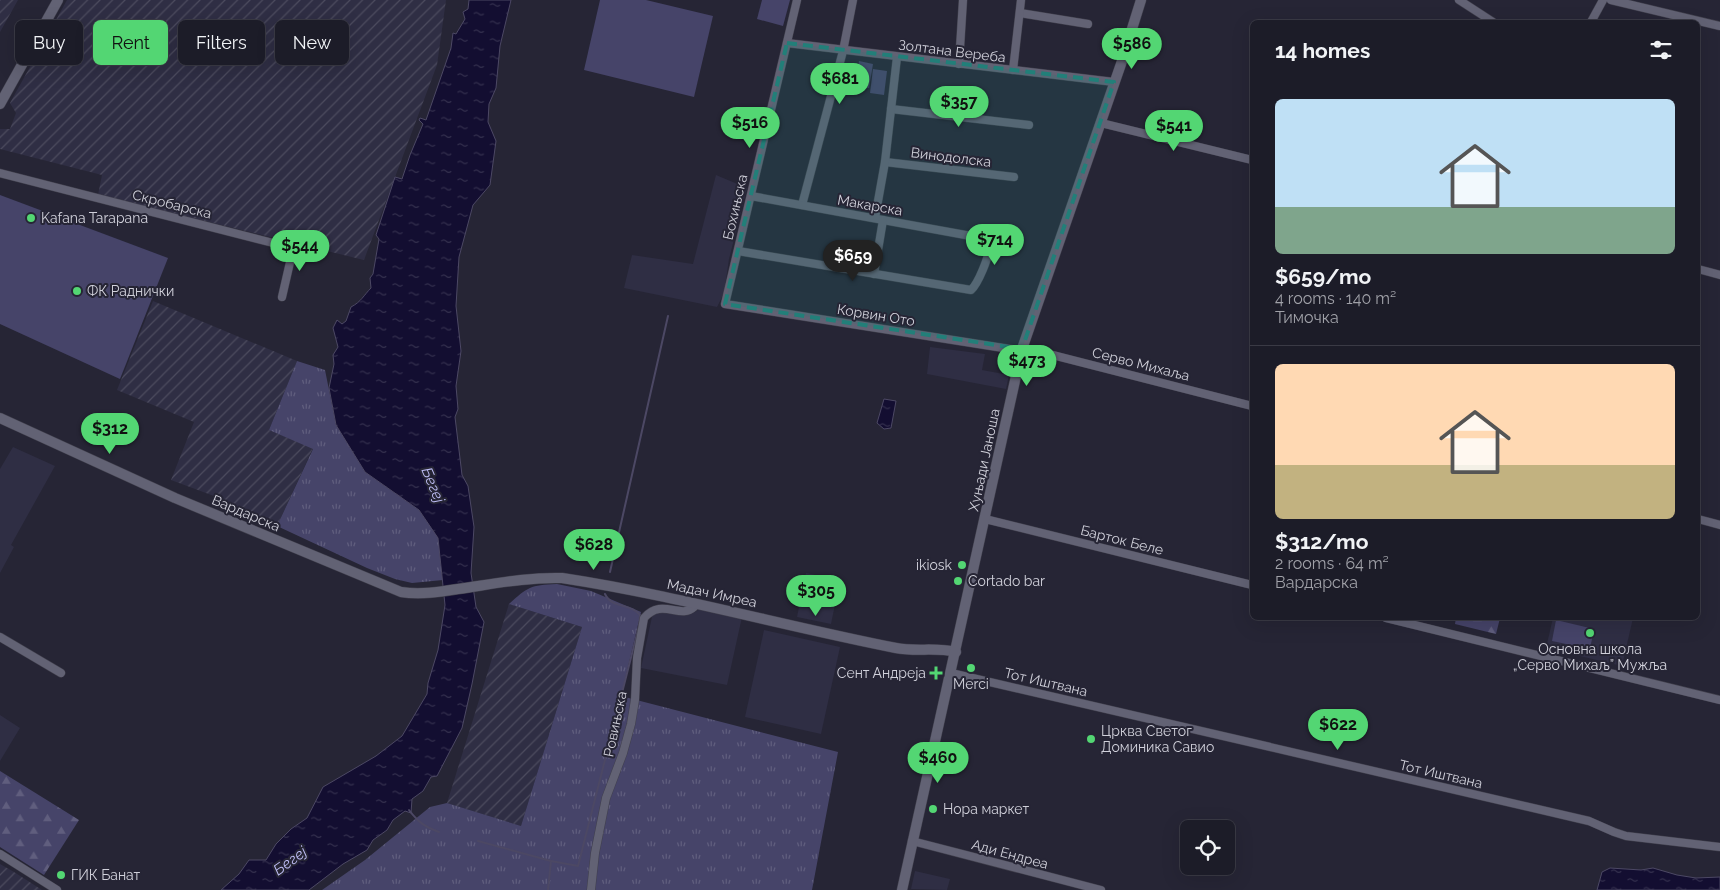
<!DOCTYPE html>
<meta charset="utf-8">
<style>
:root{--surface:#1c1c28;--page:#292934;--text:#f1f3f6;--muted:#a0a1a8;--line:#3a3a45;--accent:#53d673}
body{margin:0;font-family:Raleway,sans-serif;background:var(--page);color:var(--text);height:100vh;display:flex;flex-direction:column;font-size:19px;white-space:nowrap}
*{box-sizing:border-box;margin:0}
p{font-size:16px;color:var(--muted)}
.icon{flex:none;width:28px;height:28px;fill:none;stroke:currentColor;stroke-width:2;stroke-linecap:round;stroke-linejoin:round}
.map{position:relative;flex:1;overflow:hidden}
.side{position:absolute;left:1250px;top:20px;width:450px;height:600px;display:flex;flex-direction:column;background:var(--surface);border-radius:8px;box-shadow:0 5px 20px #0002,0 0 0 1px var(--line)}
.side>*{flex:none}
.top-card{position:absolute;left:15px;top:20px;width:475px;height:45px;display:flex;gap:10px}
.controls{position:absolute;left:1180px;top:820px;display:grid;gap:10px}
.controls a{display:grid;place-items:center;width:55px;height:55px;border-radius:8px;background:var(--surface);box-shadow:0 5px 20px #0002,0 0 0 1px var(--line);font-size:25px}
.price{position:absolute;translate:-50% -42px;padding:0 11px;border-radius:18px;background:var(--accent);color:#111;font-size:16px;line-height:32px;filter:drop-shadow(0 1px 2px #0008)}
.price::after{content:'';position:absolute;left:50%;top:30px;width:15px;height:11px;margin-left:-8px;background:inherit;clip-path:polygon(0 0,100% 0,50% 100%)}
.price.on{background:#222;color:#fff}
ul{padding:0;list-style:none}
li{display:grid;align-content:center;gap:10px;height:265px;padding:0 25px}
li+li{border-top:1px solid var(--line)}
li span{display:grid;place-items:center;height:155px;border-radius:8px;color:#555}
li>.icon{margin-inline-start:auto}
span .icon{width:90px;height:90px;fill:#fffc;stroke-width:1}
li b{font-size:21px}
h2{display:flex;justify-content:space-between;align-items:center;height:60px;padding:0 25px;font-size:21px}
.tag{padding:0 18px;border-radius:8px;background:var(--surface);box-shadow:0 5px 20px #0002,0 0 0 1px var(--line);font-size:18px;line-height:45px}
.tag.on{background:var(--accent);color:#111}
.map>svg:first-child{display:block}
.built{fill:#2f2e44}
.industrial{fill:url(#industrial-furrows)}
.grass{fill:url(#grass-tufts)}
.forest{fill:url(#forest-firs)}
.green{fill:#464469}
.water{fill:url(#water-ripples);stroke:#4c4864}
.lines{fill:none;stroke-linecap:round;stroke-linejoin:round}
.stream{stroke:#4c4864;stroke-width:2}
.minor-casing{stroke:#41404d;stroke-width:9}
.tertiary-casing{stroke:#41404d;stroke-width:11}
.minor{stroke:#626274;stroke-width:8}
.tertiary{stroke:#626274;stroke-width:10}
.marked{fill:#227f79;fill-opacity:0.2;stroke:#227f79;stroke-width:4;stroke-dasharray:10 6;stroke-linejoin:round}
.poi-dot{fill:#53d673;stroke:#262535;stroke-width:2}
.labels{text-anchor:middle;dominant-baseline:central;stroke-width:4;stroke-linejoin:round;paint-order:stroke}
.street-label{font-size:14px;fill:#d0d0da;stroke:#262535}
.poi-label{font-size:14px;fill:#d0d0da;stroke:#262535;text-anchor:start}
.water-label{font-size:15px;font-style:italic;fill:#bfbef6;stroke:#262535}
</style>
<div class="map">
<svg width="1720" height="890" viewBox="0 0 1720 890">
<defs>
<pattern id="industrial-furrows" width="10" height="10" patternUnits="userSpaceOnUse" patternTransform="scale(1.25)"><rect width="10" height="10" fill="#2f2e44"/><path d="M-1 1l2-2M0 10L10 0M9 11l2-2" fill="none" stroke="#4c4b5e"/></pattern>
<pattern id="grass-tufts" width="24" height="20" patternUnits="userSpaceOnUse" patternTransform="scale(1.25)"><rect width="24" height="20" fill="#464469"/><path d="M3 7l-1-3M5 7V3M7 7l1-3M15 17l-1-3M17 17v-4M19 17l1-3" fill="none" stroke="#605e7e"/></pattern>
<pattern id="forest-firs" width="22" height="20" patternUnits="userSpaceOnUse" patternTransform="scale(1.25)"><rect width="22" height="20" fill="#464469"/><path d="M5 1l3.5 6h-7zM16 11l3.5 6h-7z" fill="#605e7e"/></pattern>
<pattern id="water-ripples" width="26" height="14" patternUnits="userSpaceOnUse" patternTransform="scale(1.25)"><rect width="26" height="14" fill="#130e31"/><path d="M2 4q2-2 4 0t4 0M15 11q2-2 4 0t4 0" fill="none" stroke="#34304e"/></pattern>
</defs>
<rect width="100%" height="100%" fill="#262535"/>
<g class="built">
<path d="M 716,175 L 747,188 L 729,259 L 724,293 L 717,307 L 624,288 L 632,255 L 693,264 Z"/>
<path d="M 930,347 L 985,354 L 982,370 L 1009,375 L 1006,389 L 927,374 Z"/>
<path d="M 13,447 L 55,466 L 11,545 L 14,547 L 0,573 L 0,469 Z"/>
<path d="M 806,573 L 840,580 L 831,624 L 797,617 Z"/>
<path d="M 702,607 L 742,617 L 727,685 L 641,668 L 653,612 L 688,613 L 695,612 Z"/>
<path d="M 1553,618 L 1633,618 L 1622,666 L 1546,648 Z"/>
<path d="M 764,630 L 840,647 L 821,734 L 745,717 Z"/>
<path d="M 0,715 L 20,728 L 0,761 Z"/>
<path d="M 915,871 L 950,879 L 947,890 L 911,889 Z"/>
</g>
<g class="industrial">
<path d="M 0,0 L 18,0 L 0,32 Z"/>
<path d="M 67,0 L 446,0 L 437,65 L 364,260 L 98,195 L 102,175 L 0,149 L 0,129 L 10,129 L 16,113 L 10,103 Z"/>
<path d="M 153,301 L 297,361 L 269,430 L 313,448 L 277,526 L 219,504 L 222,499 L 171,480 L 194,422 L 117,390 Z"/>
<path d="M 509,604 L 582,627 L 521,826 L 447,803 Z"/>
<path d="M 0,864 L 14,872 L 42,890 L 0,890 Z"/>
</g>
<g class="grass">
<path d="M 297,361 L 325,370 L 336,425 L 365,472 L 419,510 L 438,537 L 443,580 L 412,583 L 395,579 L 367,568 L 277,526 L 313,449 L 269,430 Z"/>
<path d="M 557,584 L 591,591 L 641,612 L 621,696 L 838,752 L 812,890 L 322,890 L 365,860 L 430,807 L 447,803 L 521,826 L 582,627 L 509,604 C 528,587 530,585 557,584 Z"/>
</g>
<g class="forest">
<path d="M 1456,618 L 1500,618 L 1496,634 L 1455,624 Z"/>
<path d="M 0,771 L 79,820 L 44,875 L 0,847 Z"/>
</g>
<g class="green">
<path d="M 600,0 L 646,0 L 713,16 L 694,97 L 584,70 Z"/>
<path d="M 762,0 L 790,0 L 783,26 L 757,19 Z"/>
<path d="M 859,61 L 873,64 L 869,88 L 855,86 Z"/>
<path d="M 873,69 L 887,71 L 884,95 L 870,93 Z"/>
<path d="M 0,195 L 168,258 L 120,379 L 0,324 Z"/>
<path d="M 1556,620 L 1594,629 L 1590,649 L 1552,641 Z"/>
</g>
<g class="water">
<path d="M 469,0 L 511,0 L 500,46 L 496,88 L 489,104 L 488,122 L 496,141 L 490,185 L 473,205 L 459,257 L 456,306 L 461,351 L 456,386 L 458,409 L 455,417 L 462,475 L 468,486 L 474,527 L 471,573 L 476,607 L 484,622 L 472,684 L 462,728 L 437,776 L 431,777 L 423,791 L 412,799 L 411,813 L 405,811 L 393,820 L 387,830 L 373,840 L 367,850 L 343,864 L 309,890 L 221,890 L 239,874 L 249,860 L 266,860 L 276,844 L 291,829 L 307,818 L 323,787 L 376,756 L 402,736 L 427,694 L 428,683 L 438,650 L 445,605 L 438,538 L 419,510 L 365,472 L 336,425 L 329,388 L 334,364 L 333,355 L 338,347 L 333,328 L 337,320 L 342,324 L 346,321 L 351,307 C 361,302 364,295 371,288 L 370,278 L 373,274 L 379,239 L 376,235 L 395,177 L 402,179 L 410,155 L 423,124 L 419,120 L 420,118 L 426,120 L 451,48 L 453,33 L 456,34 L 465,19 L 463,12 L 468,9 Z"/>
<path d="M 884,399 L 896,401 L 891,428 L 884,429 L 877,423 Z"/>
<path d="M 1610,868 L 1641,870 L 1653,868 L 1677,875 L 1696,878 L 1720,877 L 1720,890 L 1597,890 L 1602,872 Z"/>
</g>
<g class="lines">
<g class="stream">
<path d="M 610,572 L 668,316"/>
<path d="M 409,810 C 418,822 425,827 439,832"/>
<path d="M 478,841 L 551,861 L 548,890"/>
<path d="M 551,861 L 578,866 L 639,626 L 640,615 C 631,603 612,609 605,594"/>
</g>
<g class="minor-casing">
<g id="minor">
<path d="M 797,0 L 725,304 L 1016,350 L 1033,350 L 1252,406"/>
<path d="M 1459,0 L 1493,22"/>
<path d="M 1611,0 L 1720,26"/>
<path d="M 1020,13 L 1088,24"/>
<path d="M 1591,22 L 1603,0"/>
<path d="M 787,43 L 1114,82"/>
<path d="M 959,64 L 963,0"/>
<path d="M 1013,70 L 1021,0"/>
<path d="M 891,109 L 1029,125"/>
<path d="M 1101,123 L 1252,160"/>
<path d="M 885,162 L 1014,177"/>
<path d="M 0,173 L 281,245 L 287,250 L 291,258 L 282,297"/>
<path d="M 802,205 L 843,51 L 853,0"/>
<path d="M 875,218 L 885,162 L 897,57"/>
<path d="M 738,251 L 971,290 C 978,284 989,257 989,248 C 989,243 986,240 982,238 L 751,196"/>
<path d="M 1698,269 L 1720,275"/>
<path d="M 874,274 L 883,220"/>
<path d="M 985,519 L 1252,585"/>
<path d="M 1698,519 L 1720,525"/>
<path d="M 1386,618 L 1720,700"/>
<path d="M 0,637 L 61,673"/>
<path d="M 951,673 L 1589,821 L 1614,832 L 1626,836 L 1720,847"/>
<path d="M 912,841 L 1101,890"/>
<path d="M 0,854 L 57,890"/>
<path d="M 591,890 L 595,853 L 606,798 L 623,753 L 631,724 L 635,700 L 637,658 L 644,618 C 662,597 680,620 694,607 L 695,604"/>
</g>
</g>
<g class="tertiary-casing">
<g id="tertiary">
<path d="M 0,104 L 58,0"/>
<path d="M 0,418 L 175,498 L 401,592 C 420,595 439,592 458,589 C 493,584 527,577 562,578 C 674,595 784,626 896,648 C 916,652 936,647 956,652"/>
<path d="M 902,890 L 1022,349 L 1121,64 L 1141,0"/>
</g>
</g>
<use href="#minor" class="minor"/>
<use href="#tertiary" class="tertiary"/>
</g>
<path class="marked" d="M 787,43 L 1114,82 L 1022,349 L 725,304 Z"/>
<g class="poi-dot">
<circle cx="31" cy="218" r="5"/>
<circle cx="77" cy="291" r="5"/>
<circle cx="962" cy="565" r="5"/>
<circle cx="958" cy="581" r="5"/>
<circle cx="1590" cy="633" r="5"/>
<circle cx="971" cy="668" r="5"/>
<path d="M933.5 665.5h5v5h5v5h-5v5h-5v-5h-5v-5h5z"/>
<circle cx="1091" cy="739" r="5"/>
<circle cx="933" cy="809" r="5"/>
<circle cx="61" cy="875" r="5"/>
</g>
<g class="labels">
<g class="street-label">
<text transform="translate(952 51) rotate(7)">Золтана Вереба</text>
<text transform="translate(951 157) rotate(7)">Винодолска</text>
<text transform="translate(172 204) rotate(14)">Скробарска</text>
<text transform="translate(870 205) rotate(10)">Макарска</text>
<text transform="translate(735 207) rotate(-77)">Бохињска</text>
<text transform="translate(876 315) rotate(9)">Корвин Ото</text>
<text transform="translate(1141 364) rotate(14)">Серво Михаља</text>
<text transform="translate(984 460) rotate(-78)">Хуњади Јаноша</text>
<text transform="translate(246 513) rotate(23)">Вардарска</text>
<text transform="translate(1122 540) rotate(14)">Барток Беле</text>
<text transform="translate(712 593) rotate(12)">Мадач Имреа</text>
<text transform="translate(1046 682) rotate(13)">Тот Иштвана</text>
<text transform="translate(615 724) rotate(-78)">Ровињска</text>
<text transform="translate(1441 774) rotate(13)">Тот Иштвана</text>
<text transform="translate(1010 854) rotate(15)">Ади Ендреа</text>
</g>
<g class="poi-label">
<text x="41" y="218">Kafana Tarapana</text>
<text x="87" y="291">ФК Раднички</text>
<text x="952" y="565" text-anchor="end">ikiosk</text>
<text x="968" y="581">Cortado bar</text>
<text x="1590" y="649" text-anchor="middle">Основна школа<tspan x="1590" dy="16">„Серво Михаљ” Мужља</tspan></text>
<text x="926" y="673" text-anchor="end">Сент Андреја</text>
<text x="971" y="684" text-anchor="middle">Merci</text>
<text x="1101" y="731">Црква Светог<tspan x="1101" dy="16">Доминика Савио</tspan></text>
<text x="943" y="809">Нора маркет</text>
<text x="71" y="875">ГИК Банат</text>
</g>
<g class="water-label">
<text transform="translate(433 485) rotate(67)">Бегеј</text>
<text transform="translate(290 861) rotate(-36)">Бегеј</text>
</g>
</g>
</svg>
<div class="controls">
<a><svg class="icon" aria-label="locate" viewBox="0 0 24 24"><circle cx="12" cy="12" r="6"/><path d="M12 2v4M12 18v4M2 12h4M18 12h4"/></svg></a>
</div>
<b class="price" style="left:1132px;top:70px">$586</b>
<b class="price" style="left:840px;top:105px">$681</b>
<b class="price" style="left:959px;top:128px">$357</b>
<b class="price" style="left:750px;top:149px">$516</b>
<b class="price" style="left:1174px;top:152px">$541</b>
<b class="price" style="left:995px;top:266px">$714</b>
<b class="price" style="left:300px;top:272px">$544</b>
<b class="price on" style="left:853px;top:282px">$659</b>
<b class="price" style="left:1027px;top:387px">$473</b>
<b class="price" style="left:110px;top:455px">$312</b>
<b class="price" style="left:594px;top:571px">$628</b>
<b class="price" style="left:816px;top:617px">$305</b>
<b class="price" style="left:1338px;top:751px">$622</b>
<b class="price" style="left:938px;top:784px">$460</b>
<div class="top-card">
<a class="tag">Buy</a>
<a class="tag on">Rent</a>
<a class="tag">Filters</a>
<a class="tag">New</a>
</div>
<section class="side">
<h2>14 homes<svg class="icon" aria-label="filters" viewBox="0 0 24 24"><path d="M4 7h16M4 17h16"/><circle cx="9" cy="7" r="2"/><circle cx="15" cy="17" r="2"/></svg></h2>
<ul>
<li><span style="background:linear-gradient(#bfe0f5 70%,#7fa58c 0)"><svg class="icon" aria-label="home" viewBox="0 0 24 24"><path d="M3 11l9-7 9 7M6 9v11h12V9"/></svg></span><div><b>$659/mo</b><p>4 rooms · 140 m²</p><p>Тимочка</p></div></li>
<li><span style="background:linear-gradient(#ffd9b3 65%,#c2b280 0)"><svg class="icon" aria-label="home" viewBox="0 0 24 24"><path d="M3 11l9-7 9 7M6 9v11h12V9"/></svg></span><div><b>$312/mo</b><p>2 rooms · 64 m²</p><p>Вардарска</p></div></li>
</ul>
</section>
</div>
